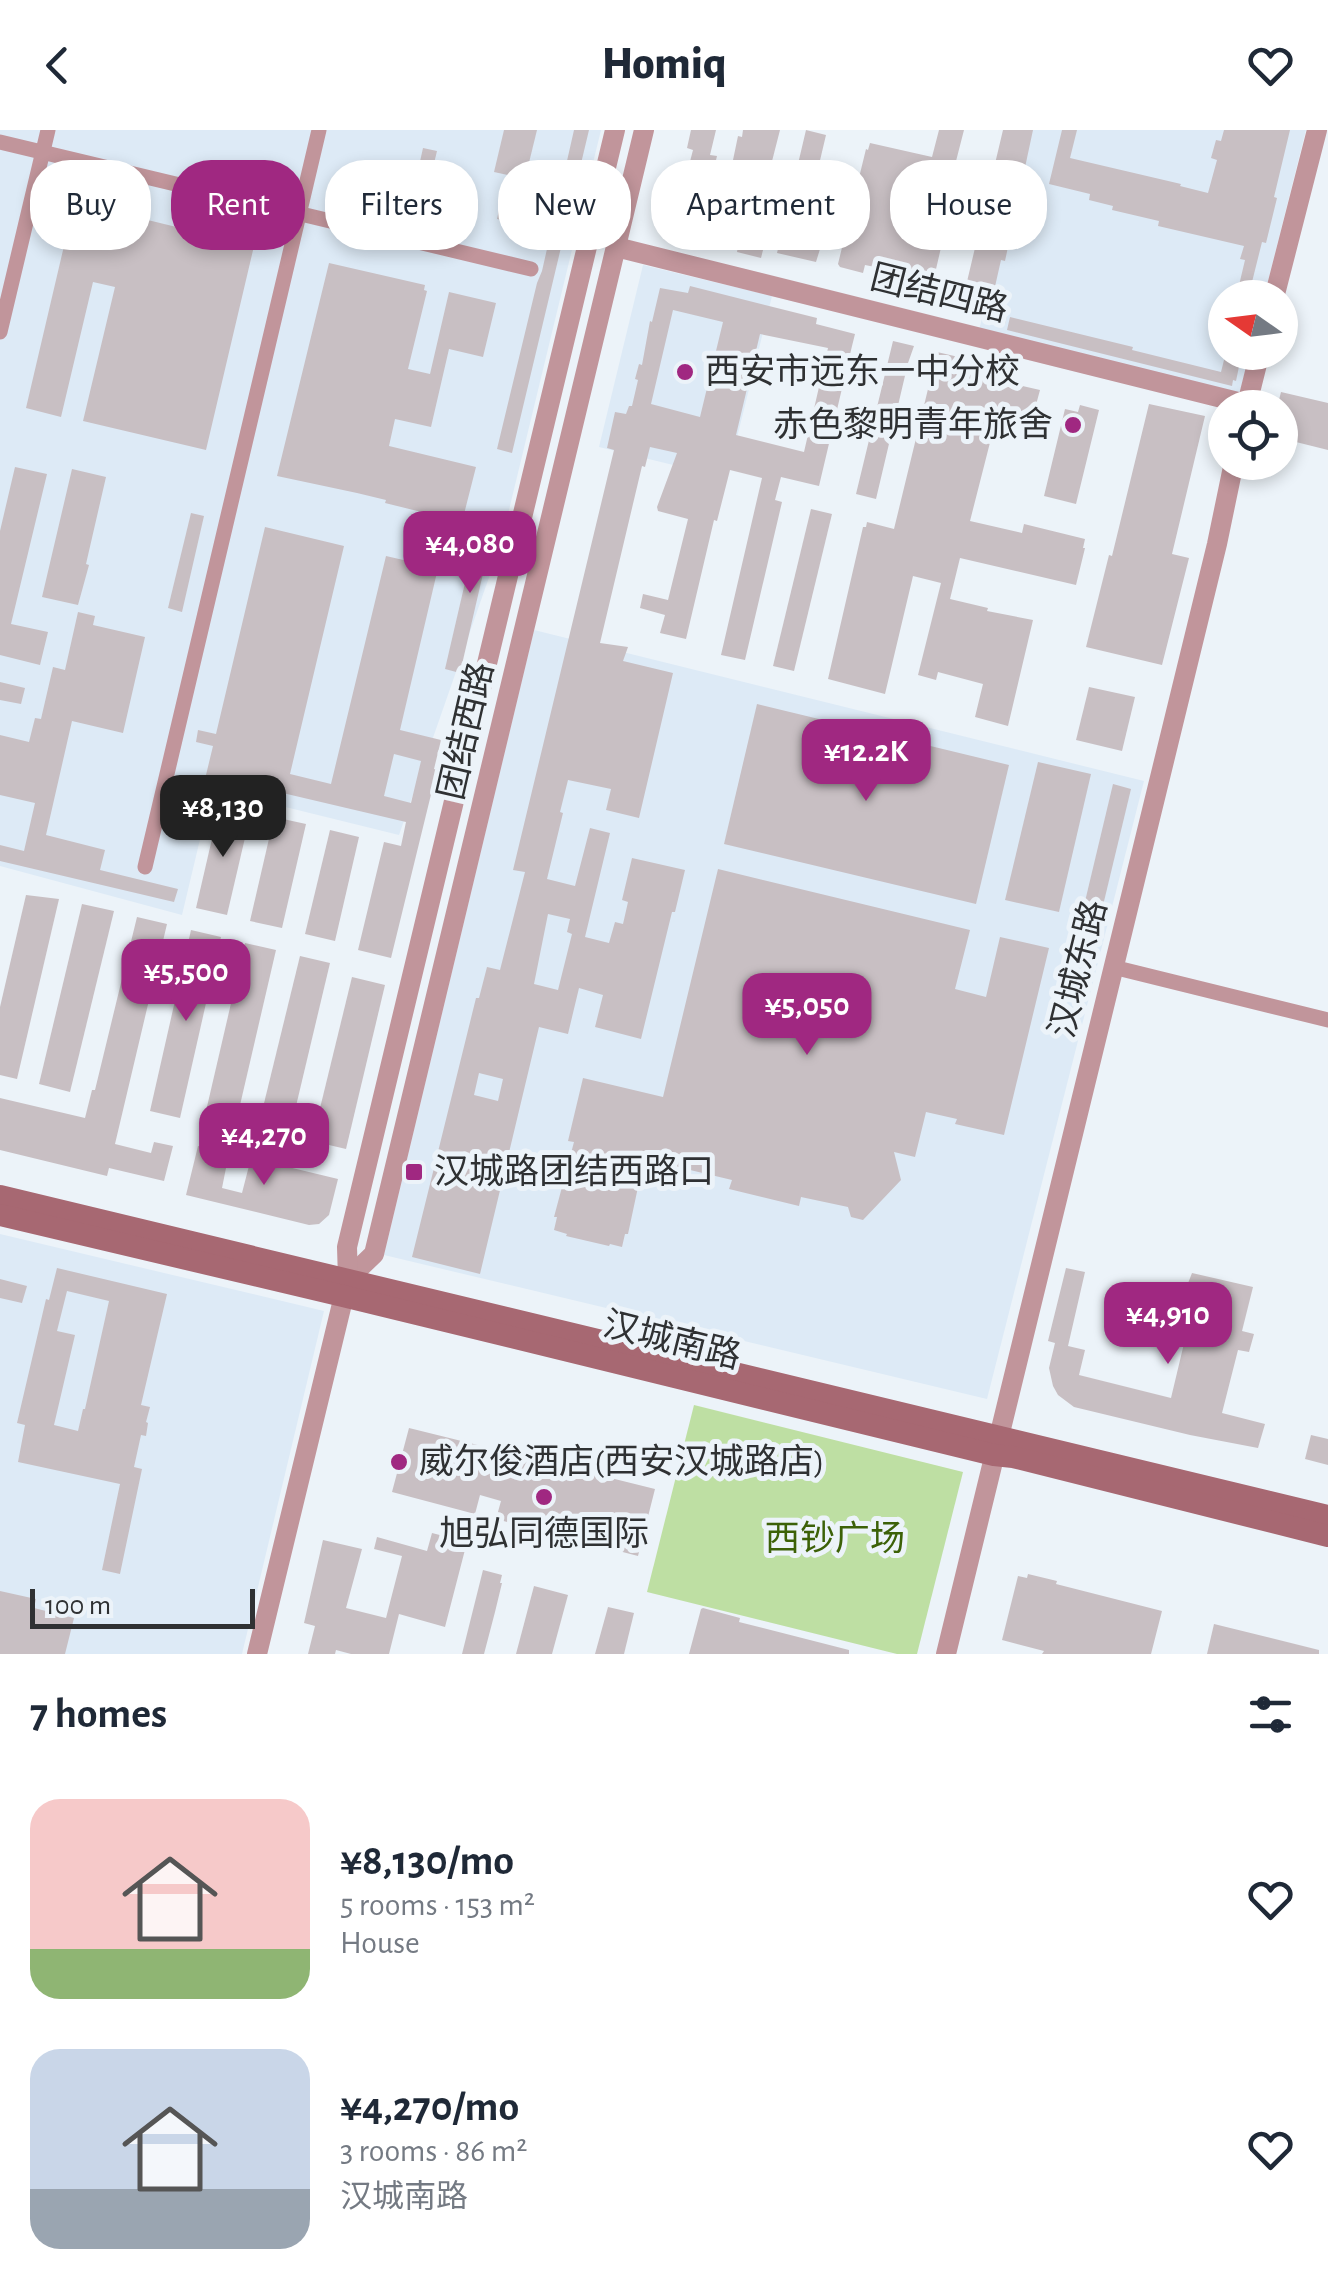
<!DOCTYPE html>
<meta charset="utf-8">
<style>
:root{--surface:#fff;--page:#f6f6f7;--text:#1f2937;--muted:#747a83;--accent:#a02881}
body{margin:0;font-family:"Alegreya Sans","Noto Sans SC",sans-serif;background:var(--page);color:var(--text);height:100vh;display:flex;flex-direction:column;font-size:38px;white-space:nowrap}
*{box-sizing:border-box;margin:0}
p{font-size:32px;color:var(--muted)}
.icon{flex:none;width:55px;height:55px;fill:none;stroke:currentColor;stroke-width:2;stroke-linecap:round;stroke-linejoin:round}
.map{position:relative;height:1524px;overflow:hidden}
.drawer{display:flex;flex-direction:column;background:var(--surface);flex:1}
.drawer>*{flex:none}
.top-card{position:absolute;left:30px;top:30px;width:1270px;height:90px;display:flex;gap:20px}
.needle{width:65px;rotate:284deg}
.fabs{position:absolute;left:1208px;top:150px;display:grid;gap:20px}
.fabs a{display:grid;place-items:center;width:90px;height:90px;border-radius:50%;background:var(--surface);box-shadow:0 5px 15px #0003;font-size:50px}
.scale{position:absolute;left:30px;bottom:25px;width:225px;box-sizing:border-box;padding-left:10px;border:5px solid #2f3133;border-top:0;font-size:28px;line-height:35px;white-space:nowrap;color:#2f3133;-webkit-text-stroke:8px #ecf3f9;paint-order:stroke}
.price{position:absolute;translate:-50% -85px;padding:0 22px;border-radius:20px;background:var(--accent);color:#fff;font-size:32px;line-height:65px;filter:drop-shadow(0 2px 5px #0008)}
.price::after{content:'';position:absolute;left:50%;top:60px;width:30px;height:22px;margin-left:-15px;background:inherit;clip-path:polygon(0 0,100% 0,50% 100%)}
.price.current{background:#222;color:#fff}
ul{padding:0;list-style:none}
li{display:flex;align-items:center;gap:30px;height:250px;padding:0 30px}
li span{display:grid;place-items:center;flex:none;width:280px;height:200px;border-radius:30px;color:#555}
li>.icon{margin-inline-start:auto}
span .icon{width:120px;height:120px;fill:#fffc;stroke-width:1}
li b{font-size:42px}
h2{display:flex;justify-content:space-between;align-items:center;height:120px;padding:0 30px;font-size:42px}
.pill{padding:0 35px;border-radius:40px;background:var(--surface);box-shadow:0 5px 15px #0003;font-size:35px;line-height:90px}
.pill.current{background:var(--accent);color:#fff}
header{display:flex;justify-content:space-between;align-items:center;height:130px;padding:0 30px;background:var(--surface);font-size:45px;font-weight:800}
.map>svg:first-child{display:block}
.built{fill:#ddeaf6}
.green{fill:#bedfa3}
.building{fill:#c8bfc3;fill-rule:evenodd}
.lines{fill:none;stroke-linecap:round;stroke-linejoin:round}
.minor{stroke:#c1959b;stroke-width:15}
.tertiary{stroke:#c1959b;stroke-width:20}
.secondary{stroke:#a76872;stroke-width:22}
.poi-dot{fill:#a02881;stroke:#ecf3f9;stroke-width:4}
.labels{text-anchor:middle;dominant-baseline:central;stroke-width:10;stroke-linejoin:round;paint-order:stroke}
.street-label{font-size:35px;fill:#2f3133;stroke:#ecf3f9}
.poi-label{font-size:35px;fill:#2f3133;stroke:#ecf3f9;text-anchor:start}
.park-label{font-size:35px;fill:#3c6108;stroke:#ecf3f9}
</style>
<header><svg class="icon" aria-label="back" viewBox="0 0 24 24"><path d="M15 5l-7 7 7 7"/></svg>Homiq<svg class="icon" aria-label="heart" viewBox="0 0 24 24"><path d="M12 20l-8-8c-3-5 5-10 8-4 3-6 11-1 8 4z"/></svg></header>
<div class="map">
<svg width="1328" height="1524" viewBox="0 0 1328 1524">
<rect width="100%" height="100%" fill="#ecf3f9"/>
<g class="built">
<path d="M 0,0 L 601,0 L 501,413 L 399,705 L 212,659 L 182,785 L 0,736 Z"/>
<path d="M 1031,0 L 1306,0 L 1264,167 L 1225,168 L 1225,222 L 1250,223 L 1239,265 L 979,200 Z"/>
<path d="M 643,135 L 772,166 L 727,348 L 599,317 Z"/>
<path d="M 534,500 L 1144,651 L 987,1269 L 384,1125 Z"/>
<path d="M 0,1104 L 324,1181 L 242,1524 L 0,1524 Z"/>
</g>
<path class="green" d="M 694,1275 L 963,1342 L 917,1524 L 897,1524 L 647,1462 Z"/>
<g class="building">
<path d="M 504,0 L 537,0 L 525,49 L 494,42 Z"/>
<path d="M 574,0 L 589,0 L 512,323 L 497,319 L 537,153 L 542,141 Z"/>
<path d="M 691,0 L 716,0 L 710,25 L 717,26 L 704,81 L 755,95 L 752,113 L 764,116 L 761,128 L 737,122 L 738,116 L 696,106 L 700,86 L 678,78 L 693,20 L 687,18 Z"/>
<path d="M 743,0 L 780,0 L 770,39 L 733,30 L 738,6 L 742,7 Z"/>
<path d="M 806,0 L 826,5 L 800,115 L 820,119 L 816,132 L 777,123 Z"/>
<path d="M 939,0 L 964,0 L 955,35 L 960,36 L 933,152 L 965,160 L 1003,0 L 1033,0 L 1005,131 L 1001,130 L 994,161 L 998,162 L 994,178 L 1008,182 L 1005,194 L 980,188 L 982,180 L 941,171 L 941,169 L 902,158 L 904,151 L 900,151 L 903,138 L 882,132 L 880,138 L 865,135 L 863,143 L 840,137 L 838,134 L 866,19 L 868,20 L 870,13 L 932,27 Z"/>
<path d="M 1062,0 L 1077,0 L 1070,28 L 1181,54 L 1180,56 L 1208,63 L 1217,30 L 1211,28 L 1216,10 L 1221,11 L 1224,0 L 1290,0 L 1274,67 L 1277,68 L 1266,113 L 1262,112 L 1248,168 L 1236,168 L 1245,130 L 1240,129 L 1244,116 L 1158,96 L 1159,91 L 1112,80 L 1113,76 L 1089,70 L 1090,64 L 1049,54 Z"/>
<path d="M 423,18 L 437,21 L 424,75 L 429,76 L 425,94 L 403,89 L 408,71 L 411,72 Z"/>
<path d="M 501,71 L 519,76 L 515,93 L 497,89 Z"/>
<path d="M 111,81 L 254,116 L 206,320 L 83,291 L 115,157 L 93,152 L 61,287 L 26,278 L 71,86 L 108,96 Z"/>
<path d="M 329,133 L 425,155 L 424,160 L 427,161 L 408,239 L 430,244 L 449,162 L 496,173 L 483,227 L 449,219 L 431,297 L 395,289 L 389,316 L 476,337 L 462,392 L 385,373 L 386,370 L 357,363 L 277,346 Z"/>
<path d="M 690,156 L 817,188 L 816,194 L 855,204 L 852,216 L 819,356 L 781,347 L 775,370 L 782,372 L 745,530 L 721,525 L 762,348 L 730,340 L 717,391 L 714,390 L 686,509 L 660,503 L 665,485 L 640,478 L 643,464 L 668,470 L 688,389 L 658,381 L 657,377 L 677,323 L 650,317 L 645,337 L 642,336 L 600,513 L 628,517 L 623,531 L 673,543 L 639,688 L 606,680 L 611,659 L 568,650 L 560,682 L 563,683 L 547,749 L 575,756 L 590,698 L 610,703 L 585,807 L 609,813 L 615,792 L 623,794 L 628,772 L 622,770 L 632,728 L 685,740 L 675,782 L 672,782 L 641,909 L 595,897 L 603,865 L 579,858 L 568,904 L 539,897 L 480,1144 L 412,1127 L 476,868 L 479,868 L 487,837 L 500,840 L 525,742 L 513,740 L 614,320 L 607,318 L 615,282 L 626,284 L 629,276 L 632,276 L 638,250 L 635,249 L 639,234 L 642,235 L 650,191 L 652,192 L 660,158 L 688,163 ZM 673,180 L 723,192 L 700,287 L 651,274 ZM 760,204 L 828,218 L 804,322 L 736,305 ZM 548,784 L 570,789 L 567,802 L 572,804 L 558,860 L 534,854 ZM 479,943 L 503,949 L 498,971 L 474,965 Z"/>
<path d="M 1010,187 L 1133,217 L 1132,220 L 1221,242 L 1226,222 L 1242,222 L 1236,251 L 1233,250 L 1232,256 L 1007,200 Z"/>
<path d="M 893,211 L 914,216 L 908,233 L 876,369 L 856,364 Z"/>
<path d="M 937,222 L 963,228 L 960,242 L 1040,260 L 1030,297 L 996,289 L 970,391 L 1022,403 L 1024,394 L 1085,409 L 1083,418 L 1085,418 L 1076,455 L 960,428 L 950,469 L 988,478 L 987,481 L 1033,490 L 1008,596 L 975,587 L 983,554 L 938,542 L 936,550 L 918,545 L 941,453 L 913,446 L 885,564 L 828,549 L 863,397 L 866,397 L 867,392 L 894,399 Z"/>
<path d="M 1281,262 L 1328,273 L 1328,320 L 1280,308 L 1280,278 L 1277,278 Z"/>
<path d="M 1149,274 L 1205,286 L 1172,424 L 1189,428 L 1162,535 L 1086,517 L 1109,425 L 1112,426 Z"/>
<path d="M 1080,275 L 1099,280 L 1076,374 L 1044,366 L 1065,279 L 1078,282 Z"/>
<path d="M 15,337 L 47,344 L 11,494 L 48,502 L 40,535 L 0,525 L 0,401 Z"/>
<path d="M 72,339 L 106,347 L 86,434 L 89,435 L 78,475 L 42,467 Z"/>
<path d="M 811,379 L 832,384 L 794,541 L 773,536 Z"/>
<path d="M 191,383 L 204,386 L 182,482 L 168,478 Z"/>
<path d="M 480,388 L 495,392 L 460,543 L 445,539 Z"/>
<path d="M 265,397 L 344,416 L 290,644 L 331,654 L 386,426 L 438,438 L 400,600 L 441,610 L 434,639 L 437,640 L 391,828 L 358,820 L 384,712 L 401,716 L 406,692 L 206,645 L 213,616 L 196,612 L 198,600 L 216,604 ZM 394,624 L 421,631 L 411,673 L 384,666 Z"/>
<path d="M 78,482 L 95,486 L 93,495 L 145,507 L 123,603 L 72,591 L 46,705 L 105,720 L 100,740 L 178,759 L 174,772 L 0,731 L 0,715 L 24,721 L 35,673 L 0,665 L 0,605 L 29,612 L 35,588 L 41,589 L 53,537 L 65,540 Z"/>
<path d="M 0,552 L 25,558 L 21,574 L 0,570 Z"/>
<path d="M 1089,557 L 1135,567 L 1122,621 L 1076,610 Z"/>
<path d="M 757,574 L 1009,635 L 976,774 L 724,714 Z"/>
<path d="M 1038,632 L 1091,644 L 1059,782 L 1005,770 Z"/>
<path d="M 1113,654 L 1131,659 L 1100,788 L 1082,784 Z"/>
<path d="M 220,674 L 251,682 L 227,785 L 196,778 Z"/>
<path d="M 274,687 L 306,694 L 282,798 L 250,791 Z"/>
<path d="M 330,700 L 359,707 L 335,811 L 305,804 Z"/>
<path d="M 718,739 L 970,800 L 955,859 L 986,867 L 1000,807 L 1049,818 L 1004,1005 L 955,994 L 957,989 L 926,982 L 915,1027 L 894,1022 L 901,1050 L 863,1090 L 851,1087 L 848,1077 L 801,1067 L 799,1076 L 729,1059 L 732,1050 L 644,1029 L 628,1104 L 625,1104 L 622,1117 L 610,1114 L 609,1116 L 566,1106 L 567,1104 L 554,1100 L 557,1087 L 554,1087 L 574,1012 L 568,1011 L 583,948 L 663,967 Z"/>
<path d="M 26,765 L 59,769 L 17,949 L 0,945 L 0,877 Z"/>
<path d="M 82,774 L 114,781 L 70,962 L 39,954 Z"/>
<path d="M 137,787 L 167,794 L 115,1014 L 151,1023 L 154,1012 L 173,1016 L 164,1051 L 109,1038 L 107,1046 L 0,1020 L 0,968 L 85,988 L 92,960 L 95,960 Z"/>
<path d="M 191,800 L 221,807 L 180,988 L 150,981 Z"/>
<path d="M 245,813 L 276,820 L 234,1001 L 203,994 Z"/>
<path d="M 300,826 L 330,833 L 287,1014 L 256,1006 Z"/>
<path d="M 352,847 L 385,855 L 346,1019 L 312,1011 Z"/>
<path d="M 198,1016 L 229,1023 L 222,1058 L 242,1063 L 251,1028 L 338,1049 L 329,1085 L 319,1094 L 309,1095 L 186,1065 Z"/>
<path d="M 57,1138 L 167,1164 L 141,1275 L 150,1277 L 146,1292 L 148,1293 L 146,1306 L 141,1305 L 134,1337 L 142,1339 L 120,1444 L 102,1440 L 120,1354 L 18,1332 L 25,1295 L 17,1293 L 46,1169 L 49,1170 ZM 67,1161 L 109,1171 L 85,1279 L 83,1279 L 78,1301 L 54,1295 L 75,1205 L 57,1201 Z"/>
<path d="M 1066,1138 L 1085,1142 L 1068,1216 L 1085,1220 L 1079,1245 L 1171,1268 L 1196,1163 L 1185,1161 L 1192,1143 L 1253,1157 L 1242,1201 L 1254,1204 L 1249,1222 L 1238,1220 L 1222,1283 L 1265,1294 L 1258,1318 L 1190,1305 L 1074,1277 L 1058,1265 L 1053,1256 L 1049,1238 L 1055,1213 L 1048,1211 Z"/>
<path d="M 0,1149 L 27,1156 L 22,1173 L 0,1168 Z"/>
<path d="M 409,1298 L 655,1359 L 638,1426 L 496,1389 L 501,1371 L 480,1365 L 475,1384 L 392,1362 Z"/>
<path d="M 1311,1305 L 1328,1309 L 1328,1335 L 1305,1329 Z"/>
<path d="M 432,1403 L 467,1412 L 445,1497 L 399,1484 L 389,1524 L 351,1524 L 336,1520 L 335,1524 L 308,1524 L 315,1496 L 304,1493 L 323,1410 L 362,1419 L 346,1478 L 386,1488 L 402,1426 L 374,1419 L 377,1407 L 427,1421 Z"/>
<path d="M 483,1440 L 502,1445 L 500,1453 L 502,1453 L 495,1482 L 484,1524 L 462,1524 Z"/>
<path d="M 1028,1444 L 1057,1451 L 1056,1454 L 1162,1481 L 1151,1524 L 1042,1524 L 1044,1521 L 1002,1510 L 1018,1446 L 1027,1448 Z"/>
<path d="M 534,1456 L 568,1465 L 552,1524 L 516,1524 Z"/>
<path d="M 0,1461 L 36,1469 L 34,1478 L 74,1488 L 65,1524 L 0,1524 Z"/>
<path d="M 608,1477 L 634,1483 L 624,1524 L 595,1524 Z"/>
<path d="M 703,1478 L 740,1488 L 739,1492 L 849,1520 L 849,1524 L 689,1524 L 701,1479 Z"/>
<path d="M 1214,1494 L 1319,1520 L 1319,1524 L 1207,1524 Z"/>
</g>
<g class="lines">
<g class="minor">
<path d="M 0,12 L 531,139"/>
<path d="M 0,202 L 48,0"/>
<path d="M 145,737 L 319,0"/>
<path d="M 1113,837 L 1328,890"/>
</g>
<g class="tertiary">
<path d="M 616,117 L 1246,274"/>
<path d="M 1274,168 L 1317,0"/>
<path d="M 1246,278 L 1260,222"/>
<path d="M 348,1149 L 374,1124 L 644,0"/>
<path d="M 257,1524 L 348,1149 L 347,1117 L 615,0"/>
<path d="M 946,1524 L 1217,414 L 1234,332"/>
</g>
<g class="secondary">
<path d="M 0,1066 L 1328,1386"/>
<path d="M 0,1085 L 343,1166 L 994,1325 L 1013,1327 L 1328,1406"/>
</g>
</g>
<g class="poi-dot">
<circle cx="685" cy="242" r="10"/>
<circle cx="1073" cy="295" r="10"/>
<rect x="404" y="1032" width="20" height="20" rx="5"/>
<circle cx="399" cy="1332" r="10"/>
<circle cx="544" cy="1367" r="10"/>
</g>
<g class="labels">
<g class="street-label">
<text transform="translate(939 164) rotate(14)">团结四路</text>
<text transform="translate(467 601) rotate(-77)">团结西路</text>
<text transform="translate(1079 839) rotate(-76)">汉城东路</text>
<text transform="translate(672 1211) rotate(14)">汉城南路</text>
</g>
<g class="poi-label">
<text x="705" y="242">西安市远东一中分校</text>
<text x="1053" y="295" text-anchor="end">赤色黎明青年旅舍</text>
<text x="434" y="1042">汉城路团结西路口</text>
<text x="419" y="1332">威尔俊酒店(西安汉城路店)</text>
<text x="544" y="1404" text-anchor="middle">旭弘同德国际</text>
</g>
<g class="park-label">
<text x="835" y="1409">西钞广场</text>
</g>
</g>
</svg>
<div class="fabs">
<a><svg class="needle" viewBox="-14 -14 28 28"><path d="M0-13l5 13h-10z" fill="#e53935"/><path d="M0 13l5-13h-10z" fill="#747a83"/></svg></a>
<a><svg class="icon" aria-label="locate" viewBox="0 0 24 24"><circle cx="12" cy="12" r="6"/><path d="M12 2v4M12 18v4M2 12h4M18 12h4"/></svg></a>
</div>
<div class="scale">100 m</div>
<b class="price" style="left:470px;top:466px">¥4,080</b>
<b class="price" style="left:866px;top:674px">¥12.2K</b>
<b class="price current" style="left:223px;top:730px">¥8,130</b>
<b class="price" style="left:186px;top:894px">¥5,500</b>
<b class="price" style="left:807px;top:928px">¥5,050</b>
<b class="price" style="left:264px;top:1058px">¥4,270</b>
<b class="price" style="left:1168px;top:1237px">¥4,910</b>
<div class="top-card">
<a class="pill">Buy</a>
<a class="pill current">Rent</a>
<a class="pill">Filters</a>
<a class="pill">New</a>
<a class="pill">Apartment</a>
<a class="pill">House</a>
</div>
</div>
<section class="drawer">
<h2>7 homes<svg class="icon" aria-label="filters" viewBox="0 0 24 24"><path d="M4 7h16M4 17h16"/><circle cx="9" cy="7" r="2"/><circle cx="15" cy="17" r="2"/></svg></h2>
<ul>
<li><span style="background:linear-gradient(#f6c9c9 75%,#8fb573 0)"><svg class="icon" aria-label="home" viewBox="0 0 24 24"><path d="M3 11l9-7 9 7M6 9v11h12V9"/></svg></span><div><b>¥8,130/mo</b><p>5 rooms · 153 m²</p><p>House</p></div><svg class="icon" aria-label="heart" viewBox="0 0 24 24"><path d="M12 20l-8-8c-3-5 5-10 8-4 3-6 11-1 8 4z"/></svg></li>
<li><span style="background:linear-gradient(#c9d6e8 70%,#9aa5b1 0)"><svg class="icon" aria-label="home" viewBox="0 0 24 24"><path d="M3 11l9-7 9 7M6 9v11h12V9"/></svg></span><div><b>¥4,270/mo</b><p>3 rooms · 86 m²</p><p>汉城南路</p></div><svg class="icon" aria-label="heart" viewBox="0 0 24 24"><path d="M12 20l-8-8c-3-5 5-10 8-4 3-6 11-1 8 4z"/></svg></li>
</ul>
</section>
